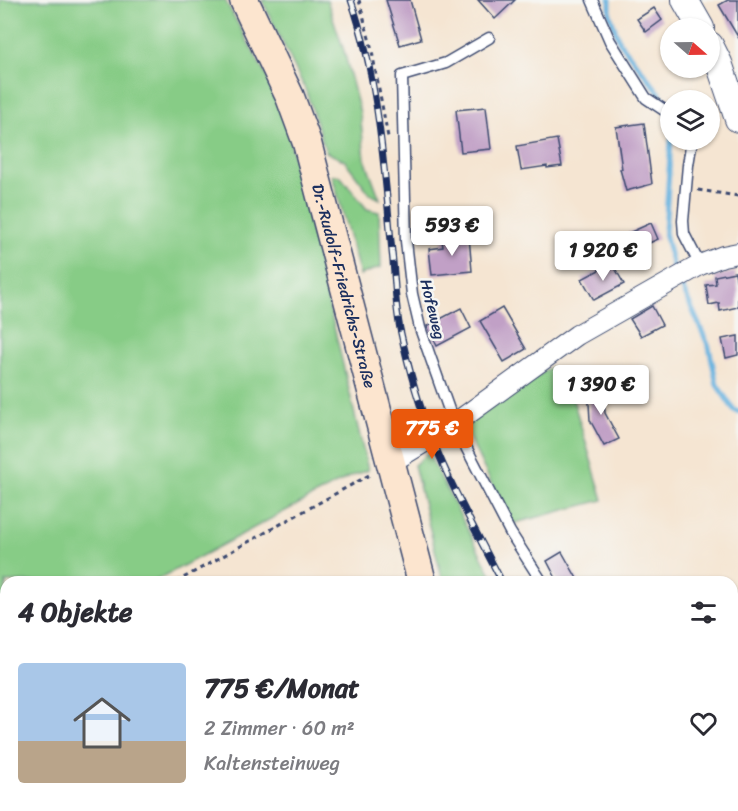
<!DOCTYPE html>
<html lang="de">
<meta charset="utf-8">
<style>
:root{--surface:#fff;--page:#f7f7f7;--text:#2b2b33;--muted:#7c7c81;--line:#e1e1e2;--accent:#ea580c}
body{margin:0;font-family:Sriracha,sans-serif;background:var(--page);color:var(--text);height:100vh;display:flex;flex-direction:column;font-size:22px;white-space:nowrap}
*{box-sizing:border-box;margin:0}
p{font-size:20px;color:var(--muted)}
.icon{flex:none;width:33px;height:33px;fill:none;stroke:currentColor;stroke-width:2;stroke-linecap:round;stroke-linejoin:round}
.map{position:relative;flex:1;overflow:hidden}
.details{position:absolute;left:0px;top:576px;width:738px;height:236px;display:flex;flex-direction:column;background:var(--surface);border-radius:18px 18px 0 0;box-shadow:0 2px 4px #0004}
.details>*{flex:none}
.needle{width:39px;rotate:110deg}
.buttons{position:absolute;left:660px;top:18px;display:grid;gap:12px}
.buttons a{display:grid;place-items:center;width:60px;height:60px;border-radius:50%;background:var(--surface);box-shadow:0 2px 4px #0004;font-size:30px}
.price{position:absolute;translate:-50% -51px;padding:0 14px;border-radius:6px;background:#fff;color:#222;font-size:20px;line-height:39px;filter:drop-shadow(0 2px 3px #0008)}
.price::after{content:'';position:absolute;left:50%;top:36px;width:18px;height:14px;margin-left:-9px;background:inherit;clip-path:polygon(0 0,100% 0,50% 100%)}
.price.selected{background:var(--accent);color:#fff}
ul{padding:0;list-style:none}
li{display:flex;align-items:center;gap:18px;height:150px;padding:0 18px}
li+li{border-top:2px solid var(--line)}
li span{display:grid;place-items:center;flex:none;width:168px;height:120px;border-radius:6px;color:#555}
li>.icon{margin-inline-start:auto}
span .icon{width:72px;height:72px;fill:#fffc;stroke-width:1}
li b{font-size:26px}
h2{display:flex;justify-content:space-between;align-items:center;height:72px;padding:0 18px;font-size:26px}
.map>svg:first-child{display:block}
.green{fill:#87cc86;stroke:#517e72;stroke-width:1.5}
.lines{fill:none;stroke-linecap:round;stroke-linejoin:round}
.stream{stroke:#66b2df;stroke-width:5}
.building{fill:#c1a0c6}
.service-casing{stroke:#3c4a6f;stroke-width:13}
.minor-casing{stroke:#3c4a6f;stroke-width:22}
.tertiary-casing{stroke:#3c4a6f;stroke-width:28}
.secondary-casing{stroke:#3c4a6f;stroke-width:31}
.path{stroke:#3c4a6f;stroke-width:3;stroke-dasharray:4.5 4.5;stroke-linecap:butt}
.service{stroke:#fff;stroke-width:10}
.minor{stroke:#fff;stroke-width:20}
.tertiary{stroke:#fff;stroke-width:26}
.secondary{stroke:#fce5cf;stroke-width:28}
.rail-casing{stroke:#1b2f5e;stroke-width:7}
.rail{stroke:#f6f6f2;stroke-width:4.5;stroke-dasharray:14;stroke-linecap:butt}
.labels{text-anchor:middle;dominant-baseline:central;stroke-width:5;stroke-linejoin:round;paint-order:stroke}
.street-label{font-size:16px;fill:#1b2f5e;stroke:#f6f6f2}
</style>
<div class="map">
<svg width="738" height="811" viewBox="0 0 738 811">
<rect width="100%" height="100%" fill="#f6f6f2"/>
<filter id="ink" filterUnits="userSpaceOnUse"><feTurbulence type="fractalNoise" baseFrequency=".0167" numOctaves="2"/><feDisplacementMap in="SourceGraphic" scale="12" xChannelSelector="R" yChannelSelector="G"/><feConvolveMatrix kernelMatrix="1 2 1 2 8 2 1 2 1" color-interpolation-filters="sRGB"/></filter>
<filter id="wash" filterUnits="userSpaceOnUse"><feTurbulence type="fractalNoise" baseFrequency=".008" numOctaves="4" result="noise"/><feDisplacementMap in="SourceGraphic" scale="24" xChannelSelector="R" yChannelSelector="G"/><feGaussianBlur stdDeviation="1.35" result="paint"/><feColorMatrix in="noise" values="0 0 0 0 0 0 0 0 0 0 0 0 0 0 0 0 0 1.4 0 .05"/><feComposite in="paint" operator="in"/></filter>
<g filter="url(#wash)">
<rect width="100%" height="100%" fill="#f5e5d2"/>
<g class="green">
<path d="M 0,0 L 225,0 L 281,103 L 368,470 L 347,478 L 153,582 L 6,582 L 6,660 L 0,664 Z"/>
<path d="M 262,0 L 327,0 L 344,51 L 360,113 L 365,159 L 380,199 L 370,194 L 345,161 L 326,152 L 306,91 Z"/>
<path d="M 332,175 L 340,176 L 367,209 L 379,212 L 381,267 L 360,275 Z"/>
<path d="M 551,367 L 565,373 L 603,500 L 511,524 L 463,425 Z"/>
<path d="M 428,453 L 495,582 L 443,582 L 414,465 Z"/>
<path d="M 46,806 L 468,806 L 469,811 L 36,811 Z"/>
<path d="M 497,806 L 611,806 L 614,811 L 498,811 Z"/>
</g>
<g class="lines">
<g class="stream">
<path d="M 610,0 L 610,14 L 619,41 L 664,99 L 670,121"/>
<path d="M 671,140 L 665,232 L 673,267 L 676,274"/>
<path d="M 680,282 L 709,347 L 717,385 L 734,410 L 738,412"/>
</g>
</g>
<g id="blocks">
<g class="building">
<path d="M 386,0 L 410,0 L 421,39 L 400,45 Z"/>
<path d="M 478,0 L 515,0 L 495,19 Z"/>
<path d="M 728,0 L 738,0 L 738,37 L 719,5 Z"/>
<path d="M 654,8 L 662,20 L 646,32 L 637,19 Z"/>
<path d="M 486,107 L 491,149 L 461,152 L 456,110 Z"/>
<path d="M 644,123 L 652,184 L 626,191 L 620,169 L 622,169 L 616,127 Z"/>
<path d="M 557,139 L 562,166 L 547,168 L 547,166 L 521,170 L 517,146 Z"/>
<path d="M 651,223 L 658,239 L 627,253 L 620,237 Z"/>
<path d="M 469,237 L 472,271 L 432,275 L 429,249 L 443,247 L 442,240 Z"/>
<path d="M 612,263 L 624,284 L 594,300 L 582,279 Z"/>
<path d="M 735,272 L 738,289 L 738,307 L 720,311 L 719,303 L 709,305 L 706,285 L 716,284 L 715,276 Z"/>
<path d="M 652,306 L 662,325 L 641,336 L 630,319 Z"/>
<path d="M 461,308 L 471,328 L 437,346 L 427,326 Z"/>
<path d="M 502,308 L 526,349 L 504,362 L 480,321 Z"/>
<path d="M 738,336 L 738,355 L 726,358 L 722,339 Z"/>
<path d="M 603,386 L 605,413 L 619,439 L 604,446 L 590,420 L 588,387 Z"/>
<path d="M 562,552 L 579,582 L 558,582 L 547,561 Z"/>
</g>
</g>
</g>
<g filter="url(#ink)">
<use href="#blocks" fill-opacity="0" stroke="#3c4a6f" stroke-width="1.5"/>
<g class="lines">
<g class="service-casing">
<g id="service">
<path d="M 592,0 L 610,41 L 646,98 L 670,114"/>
<path d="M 489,38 L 446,63 L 402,76 L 406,241 L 412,294 L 420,328 L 454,424 L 510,532 L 542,582"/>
<path d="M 692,140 L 688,165 L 683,221 L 684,234 L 700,265"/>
<path d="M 703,806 L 708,811"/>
</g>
</g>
<g class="minor-casing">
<path id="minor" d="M 390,463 L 454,424 L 577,335 L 700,265 L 723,256 L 738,253"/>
</g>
<g class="tertiary-casing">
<g id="tertiary">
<path d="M 685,0 L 701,28"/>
<path d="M 710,45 L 719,63 L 738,119"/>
</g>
</g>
<g class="secondary-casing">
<g id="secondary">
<path id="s1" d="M 244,0 L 290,97 L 307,143 L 422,582"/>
<path d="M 481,806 L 483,811"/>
</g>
</g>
<g class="path">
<path d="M 359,0 L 371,46 L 388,137"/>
<path d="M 698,190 L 738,196"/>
<path d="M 176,582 L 371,474"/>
<path d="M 0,679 L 6,676"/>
</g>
<use href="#service" class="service"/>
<use href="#minor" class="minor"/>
<use href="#tertiary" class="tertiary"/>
<use href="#secondary" class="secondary"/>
<g class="rail-casing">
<g id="rail">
<path d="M 351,0 C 379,81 384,167 392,252 C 395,277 395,304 400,329 C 408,366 418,403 432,438 C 451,487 478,535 502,582"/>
<path d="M 621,806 L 624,811"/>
</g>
</g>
<use href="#rail" class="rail"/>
</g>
</g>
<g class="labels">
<g class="street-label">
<text stroke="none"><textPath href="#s1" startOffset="304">Dr.-Rudolf-Friedrichs-Straße</textPath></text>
<text transform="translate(433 309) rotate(76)">Hofeweg</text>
</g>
</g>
</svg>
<div class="buttons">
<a><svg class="needle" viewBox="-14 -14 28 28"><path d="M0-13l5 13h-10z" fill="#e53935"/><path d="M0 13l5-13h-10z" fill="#7c7c81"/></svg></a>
<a><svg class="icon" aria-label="layers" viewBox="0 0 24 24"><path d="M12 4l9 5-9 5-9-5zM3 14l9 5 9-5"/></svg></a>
</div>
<b class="price" style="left:452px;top:257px">593 €</b>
<b class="price" style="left:603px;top:282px">1 920 €</b>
<b class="price" style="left:601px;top:416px">1 390 €</b>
<b class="price selected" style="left:432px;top:460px">775 €</b>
<section class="details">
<h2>4 Objekte<svg class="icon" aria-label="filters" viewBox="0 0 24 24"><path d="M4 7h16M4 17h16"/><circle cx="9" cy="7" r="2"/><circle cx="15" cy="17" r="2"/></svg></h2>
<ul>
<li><span style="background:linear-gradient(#a9c7e8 65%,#b9a48a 0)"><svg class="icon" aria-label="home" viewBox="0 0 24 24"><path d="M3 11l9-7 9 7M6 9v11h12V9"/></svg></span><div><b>775 €/Monat</b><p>2 Zimmer · 60 m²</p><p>Kaltensteinweg</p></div><svg class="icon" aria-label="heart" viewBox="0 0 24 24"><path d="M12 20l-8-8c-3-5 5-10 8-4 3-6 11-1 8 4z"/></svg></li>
</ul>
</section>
</div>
